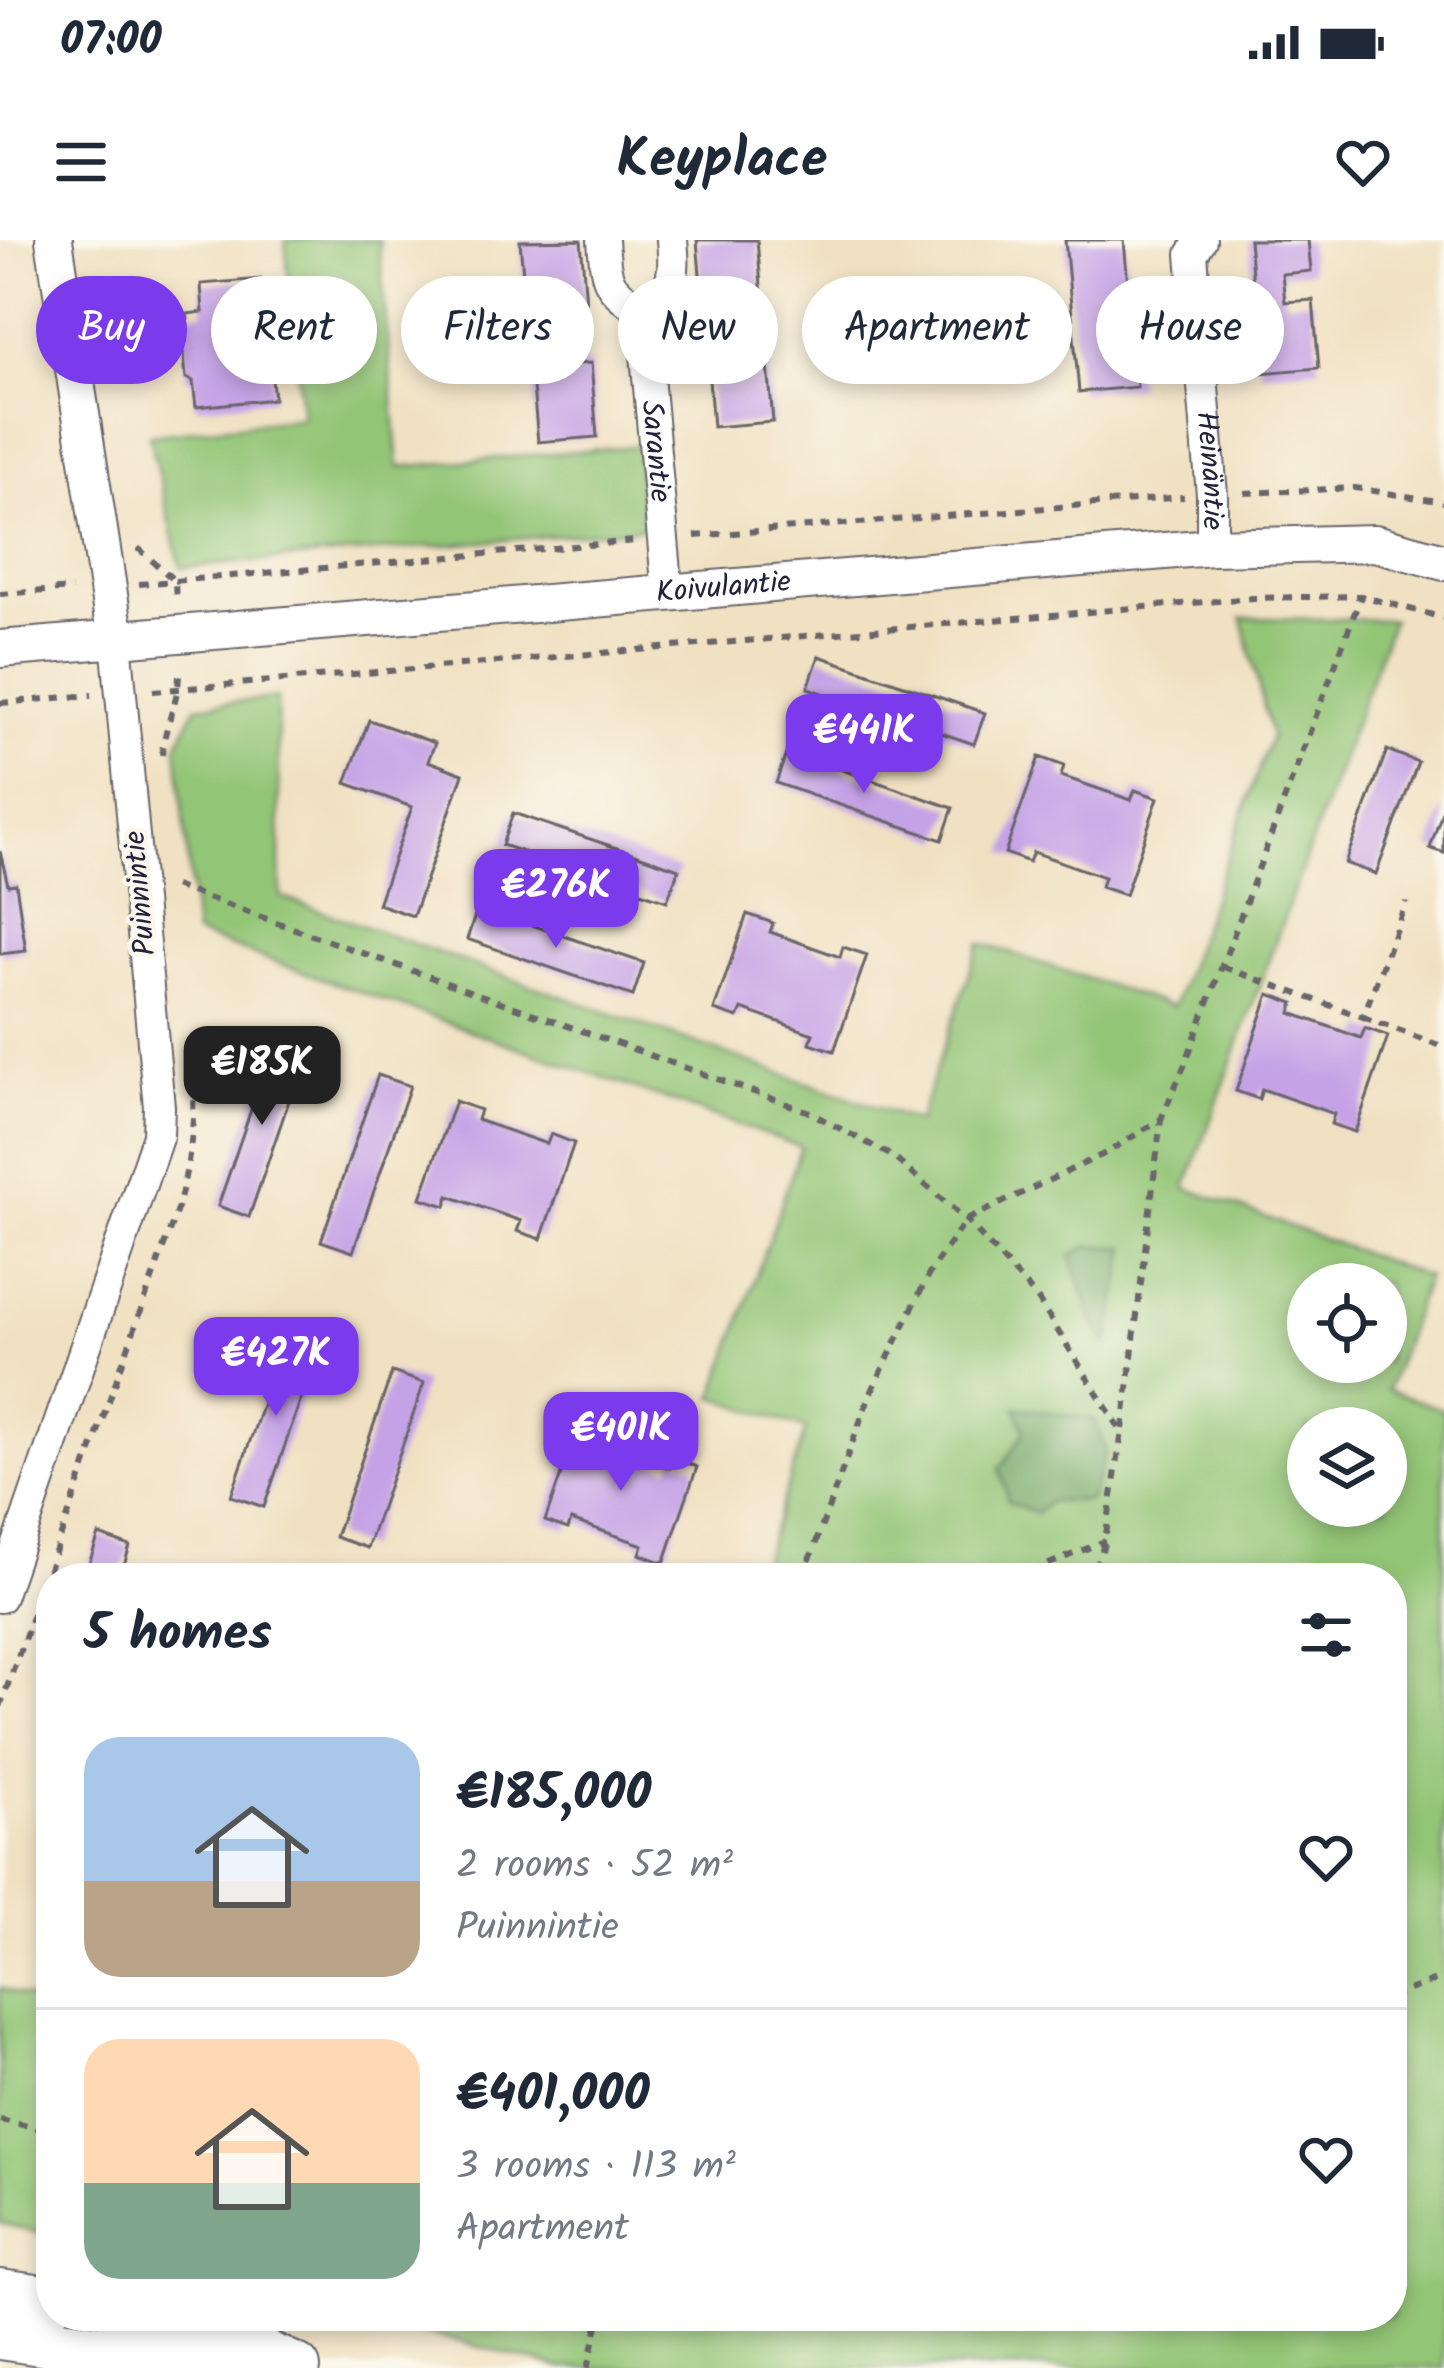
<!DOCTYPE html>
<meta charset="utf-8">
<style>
:root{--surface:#fff;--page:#f2f2f3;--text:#1f2937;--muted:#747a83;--line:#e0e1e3;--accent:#7c3aed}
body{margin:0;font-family:Kalam,sans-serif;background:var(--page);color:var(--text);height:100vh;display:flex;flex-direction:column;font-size:45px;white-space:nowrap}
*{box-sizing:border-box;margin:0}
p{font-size:39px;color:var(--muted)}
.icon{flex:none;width:66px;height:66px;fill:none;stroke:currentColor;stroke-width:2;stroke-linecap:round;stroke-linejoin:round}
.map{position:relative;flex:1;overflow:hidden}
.sheet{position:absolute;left:36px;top:1323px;width:1371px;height:768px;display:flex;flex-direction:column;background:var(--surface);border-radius:48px;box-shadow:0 6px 18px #0003}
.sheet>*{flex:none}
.hud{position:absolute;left:36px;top:36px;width:1374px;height:108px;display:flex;gap:24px}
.tools{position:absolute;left:1287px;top:1023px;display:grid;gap:24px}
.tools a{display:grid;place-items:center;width:120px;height:120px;border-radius:50%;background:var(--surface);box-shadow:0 6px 18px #0003;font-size:60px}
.price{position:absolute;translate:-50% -102px;padding:0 27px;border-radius:24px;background:var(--accent);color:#fff;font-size:39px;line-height:78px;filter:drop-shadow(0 3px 6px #0008)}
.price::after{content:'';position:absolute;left:50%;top:72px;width:36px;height:27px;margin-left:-18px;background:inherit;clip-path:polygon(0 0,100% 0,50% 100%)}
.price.current{background:#222;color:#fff}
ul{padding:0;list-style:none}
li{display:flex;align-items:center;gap:36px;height:300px;padding:0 48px}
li+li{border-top:3px solid var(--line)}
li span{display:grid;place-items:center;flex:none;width:336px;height:240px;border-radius:36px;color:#555}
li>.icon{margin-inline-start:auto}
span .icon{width:144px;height:144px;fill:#fffc;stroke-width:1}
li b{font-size:51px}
h2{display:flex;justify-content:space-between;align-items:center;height:144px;padding:0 48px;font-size:51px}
.pill{padding:0 42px;border-radius:54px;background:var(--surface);box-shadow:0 6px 18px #0003;font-size:42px;line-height:108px}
.pill.current{background:var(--accent);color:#fff}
.status{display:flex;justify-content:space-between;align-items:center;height:84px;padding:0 60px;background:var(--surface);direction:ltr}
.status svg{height:33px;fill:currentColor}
header{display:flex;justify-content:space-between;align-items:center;height:156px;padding:0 48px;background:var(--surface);font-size:54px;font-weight:600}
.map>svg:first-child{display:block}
.green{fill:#93c576;stroke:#5a7458;stroke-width:3;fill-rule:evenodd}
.forest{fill:#76aa67;stroke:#4c6651;stroke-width:3}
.building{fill:#c5a2e6}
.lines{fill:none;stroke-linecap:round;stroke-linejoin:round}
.minor-casing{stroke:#6a656a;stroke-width:34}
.tertiary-casing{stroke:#6a656a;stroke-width:40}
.primary-casing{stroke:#6a656a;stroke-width:52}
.path{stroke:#6a656a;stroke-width:6;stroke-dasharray:9 9;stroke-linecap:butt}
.minor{stroke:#fff;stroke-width:30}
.tertiary{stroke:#fff;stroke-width:36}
.primary{stroke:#fff;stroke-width:48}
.labels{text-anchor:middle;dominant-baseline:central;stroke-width:9;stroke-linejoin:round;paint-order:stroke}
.street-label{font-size:30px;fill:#22223b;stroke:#fbf7ec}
</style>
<div class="status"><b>07:00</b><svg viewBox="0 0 49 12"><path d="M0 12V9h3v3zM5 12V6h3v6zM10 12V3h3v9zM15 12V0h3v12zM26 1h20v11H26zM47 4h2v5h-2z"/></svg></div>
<header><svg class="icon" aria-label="menu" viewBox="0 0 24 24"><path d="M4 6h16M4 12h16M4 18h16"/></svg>Keyplace<svg class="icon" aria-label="heart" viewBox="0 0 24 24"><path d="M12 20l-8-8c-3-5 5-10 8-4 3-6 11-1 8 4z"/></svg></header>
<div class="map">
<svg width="1444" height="2128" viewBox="0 0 1444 2128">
<rect width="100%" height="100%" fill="#fbf7ec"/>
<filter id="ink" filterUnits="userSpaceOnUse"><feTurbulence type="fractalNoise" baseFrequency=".00833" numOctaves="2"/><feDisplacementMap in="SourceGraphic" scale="24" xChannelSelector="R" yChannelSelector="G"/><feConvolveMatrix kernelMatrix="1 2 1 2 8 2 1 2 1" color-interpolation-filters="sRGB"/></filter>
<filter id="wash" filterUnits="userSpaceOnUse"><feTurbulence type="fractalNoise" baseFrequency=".004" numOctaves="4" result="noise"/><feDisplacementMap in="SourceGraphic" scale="48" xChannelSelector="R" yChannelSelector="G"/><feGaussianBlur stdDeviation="2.7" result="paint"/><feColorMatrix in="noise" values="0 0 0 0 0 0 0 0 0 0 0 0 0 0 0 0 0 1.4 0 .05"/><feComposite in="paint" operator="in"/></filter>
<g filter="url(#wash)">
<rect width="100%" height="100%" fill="#f0e1c2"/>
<g class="green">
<path d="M 285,0 L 379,0 L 399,227 L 637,206 L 644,288 L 181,328 L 149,195 L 302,178 Z"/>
<path d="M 1242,378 L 1392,380 L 1186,948 L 1427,1037 L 1387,1150 L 1444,1170 L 1444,2128 L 562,2128 L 360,2076 L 1392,2076 L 1392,1338 L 757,1338 L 806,1189 L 714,1157 L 801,907 L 195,694 L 177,506 L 196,466 L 277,458 L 281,657 L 918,882 L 980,703 L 1173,767 L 1271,496 ZM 1308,1044 L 1386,1044 L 1386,1122 L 1308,1122 ZM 1308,1188 L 1386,1188 L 1386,1266 L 1308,1266 Z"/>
<path d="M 0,1748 L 51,1766 L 51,1996 L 0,1983 Z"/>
</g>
<g class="forest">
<path d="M 1089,1006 L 1127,1007 L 1108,1105 L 1094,1084 L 1071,1016 Z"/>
<path d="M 1016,1167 L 1094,1179 L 1106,1212 L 1090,1260 L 1048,1262 L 1036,1274 L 1008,1261 L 1000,1229 L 1025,1191 Z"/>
</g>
<g id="blocks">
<g class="building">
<path d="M 581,0 L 586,63 L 558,65 L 563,125 L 591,123 L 597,197 L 538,202 L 520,1 Z"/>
<path d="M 697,0 L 757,0 L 773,182 L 713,187 Z"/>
<path d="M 1065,0 L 1124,0 L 1137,147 L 1079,152 Z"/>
<path d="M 1249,0 L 1308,0 L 1311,31 L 1282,34 L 1285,62 L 1313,60 L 1319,128 L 1261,133 Z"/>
<path d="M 261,39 L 274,159 L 196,167 L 193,141 L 186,138 L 181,83 L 188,79 L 187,74 L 203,72 L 201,44 Z"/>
<path d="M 819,416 L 985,473 L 974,504 L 808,448 Z"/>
<path d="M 369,480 L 435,503 L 428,521 L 463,534 L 413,676 L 378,664 L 412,567 L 346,543 Z"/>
<path d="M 1387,510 L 1418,522 L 1376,634 L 1345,623 Z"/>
<path d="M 787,511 L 953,568 L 942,600 L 776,543 Z"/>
<path d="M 1039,517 L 1064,526 L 1061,536 L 1131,560 L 1135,550 L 1158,558 L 1125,655 L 1101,647 L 1104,637 L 1033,612 L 1029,622 L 1005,613 Z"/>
<path d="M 1443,569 L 1444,569 L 1444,613 L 1430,608 Z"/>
<path d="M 513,573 L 679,629 L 667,661 L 502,605 Z"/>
<path d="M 0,611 L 8,645 L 16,644 L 26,711 L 0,714 Z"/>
<path d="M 478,667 L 644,723 L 633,756 L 467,699 Z"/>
<path d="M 747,674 L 773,683 L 770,692 L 840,717 L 843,707 L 867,715 L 834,811 L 810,803 L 813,794 L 742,769 L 738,778 L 714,770 Z"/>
<path d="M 1269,754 L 1294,763 L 1291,773 L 1361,798 L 1365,788 L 1388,796 L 1355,892 L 1331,884 L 1334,874 L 1262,849 L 1259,859 L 1236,851 Z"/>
<path d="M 275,800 L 306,811 L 249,977 L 218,966 Z"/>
<path d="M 378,835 L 410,846 L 353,1012 L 321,1001 Z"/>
<path d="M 455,861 L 480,870 L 477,880 L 547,904 L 551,894 L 574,903 L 541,999 L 517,991 L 521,981 L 449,956 L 446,966 L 421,958 Z"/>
<path d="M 288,1091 L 320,1102 L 264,1267 L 231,1256 Z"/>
<path d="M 392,1132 L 424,1143 L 367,1308 L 335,1297 Z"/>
<path d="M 578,1185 L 603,1194 L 600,1204 L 670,1228 L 674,1218 L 697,1227 L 664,1323 L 640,1314 L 643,1305 L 571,1280 L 568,1289 L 545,1281 Z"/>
<path d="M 99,1295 L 130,1306 L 120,1338 L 84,1338 Z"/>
<path d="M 50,1436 L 51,1437 L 51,1464 L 42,1461 Z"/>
</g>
</g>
</g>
<g filter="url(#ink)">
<use href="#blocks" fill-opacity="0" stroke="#6a656a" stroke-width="3"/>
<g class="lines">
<g class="minor-casing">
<g id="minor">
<path d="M 603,0 C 606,42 606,47 642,71"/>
<path id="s1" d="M 1201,0 L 1192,14 L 1212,255 L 1212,307"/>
<path id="s2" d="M 642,71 L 668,354"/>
<path d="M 642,71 C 673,46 676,40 672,0"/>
<path d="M 0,1357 L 158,895 L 159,867 L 116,400"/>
</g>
</g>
<g class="tertiary-casing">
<g id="tertiary">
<path d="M 54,0 L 116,400"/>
<path id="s3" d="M 0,409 L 1212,307 L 1375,303 L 1444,322"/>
</g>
</g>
<g class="primary-casing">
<g id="primary">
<path d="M 0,2054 L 51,2061"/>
<path d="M 121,2076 L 251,2109 L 296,2128"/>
<path d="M 0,2095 L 226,2128"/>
</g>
</g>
<g class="path">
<path d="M 1245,253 L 1355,248 L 1444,262"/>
<path d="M 695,296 L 1184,257"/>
<path d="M 138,308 L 175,341 L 176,362"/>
<path d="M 139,344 L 634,301"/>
<path d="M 0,354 L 72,349"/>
<path d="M 153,451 L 1253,358 L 1361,356 L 1444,378"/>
<path d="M 0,463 L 92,455"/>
<path d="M 162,515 C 164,484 180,460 179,430"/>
<path d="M 174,646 L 807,871 L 892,916 L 966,980 L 1037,1058 L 1122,1192 L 1105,1301 L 1093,1338"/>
<path d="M 1223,727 L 1363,777 L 1406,662"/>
<path d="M 1363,777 L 1444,807"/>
<path d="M 1123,1189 L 1161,880"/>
<path d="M 803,1338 L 869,1157 L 930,1032 L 966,980 L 1108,912 L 1161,879 L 1185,824 L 1361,356"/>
<path d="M 1015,1338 L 1105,1301"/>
<path d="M 0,1467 L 179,964 C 194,901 197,867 189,803"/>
<path d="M 1392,1756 L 1444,1737"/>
<path d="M 0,1880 L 51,1891"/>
<path d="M 588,2128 L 600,2076"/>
</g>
<use href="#minor" class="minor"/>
<use href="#tertiary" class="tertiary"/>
<use href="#primary" class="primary"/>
</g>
</g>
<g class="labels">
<g class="street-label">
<text stroke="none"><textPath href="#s2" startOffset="141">Sarantie</textPath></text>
<text stroke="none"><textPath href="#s1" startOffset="234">Heinäntie</textPath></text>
<text stroke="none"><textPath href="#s3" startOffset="726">Koivulantie</textPath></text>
<text transform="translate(141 653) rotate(-95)">Puinnintie</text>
</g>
</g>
</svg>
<div class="tools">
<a><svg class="icon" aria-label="locate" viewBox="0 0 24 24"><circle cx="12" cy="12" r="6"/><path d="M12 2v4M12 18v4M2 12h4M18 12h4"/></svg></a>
<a><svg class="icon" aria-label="layers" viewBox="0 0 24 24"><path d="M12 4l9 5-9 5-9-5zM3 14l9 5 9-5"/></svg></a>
</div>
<b class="price" style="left:864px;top:556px">€441K</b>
<b class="price" style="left:556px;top:711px">€276K</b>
<b class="price current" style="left:262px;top:888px">€185K</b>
<b class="price" style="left:276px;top:1179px">€427K</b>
<b class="price" style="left:621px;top:1254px">€401K</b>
<div class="hud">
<a class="pill current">Buy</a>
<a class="pill">Rent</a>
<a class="pill">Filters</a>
<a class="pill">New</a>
<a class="pill">Apartment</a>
<a class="pill">House</a>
</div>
<section class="sheet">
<h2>5 homes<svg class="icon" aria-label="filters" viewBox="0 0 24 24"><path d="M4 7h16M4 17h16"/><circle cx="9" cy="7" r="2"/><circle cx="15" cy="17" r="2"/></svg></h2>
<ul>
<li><span style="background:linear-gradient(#a9c7e8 60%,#b9a48a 0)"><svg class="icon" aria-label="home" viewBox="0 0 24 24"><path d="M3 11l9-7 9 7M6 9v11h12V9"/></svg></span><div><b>€185,000</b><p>2 rooms · 52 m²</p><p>Puinnintie</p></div><svg class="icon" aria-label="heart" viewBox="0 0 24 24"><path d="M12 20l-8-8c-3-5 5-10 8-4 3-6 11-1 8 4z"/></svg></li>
<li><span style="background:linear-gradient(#ffd9b3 60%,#7fa58c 0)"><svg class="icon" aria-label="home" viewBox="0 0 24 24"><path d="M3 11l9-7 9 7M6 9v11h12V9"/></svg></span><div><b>€401,000</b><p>3 rooms · 113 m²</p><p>Apartment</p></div><svg class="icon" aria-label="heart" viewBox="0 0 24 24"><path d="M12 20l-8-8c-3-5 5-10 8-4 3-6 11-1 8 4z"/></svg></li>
</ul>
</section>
</div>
